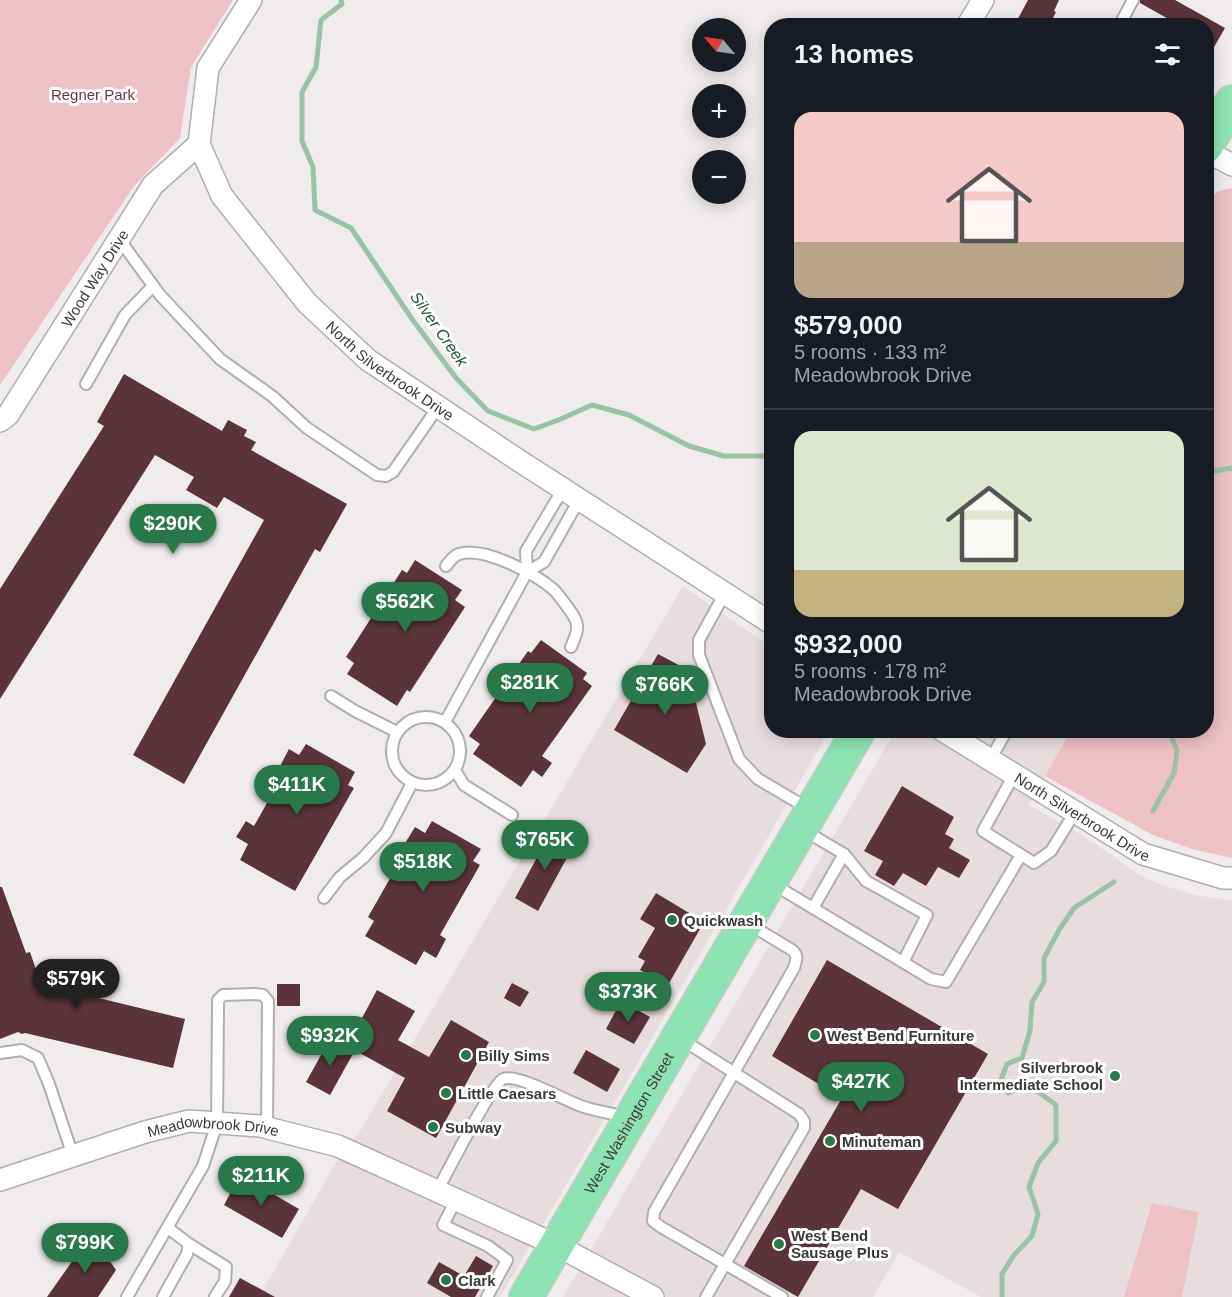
<!DOCTYPE html>
<meta charset="utf-8">
<style>
:root{--surface:#171b24;--page:#20242c;--text:#f1f3f6;--muted:#9ea1a6;--line:#363941;--accent:#297849}
body{margin:0;font-family:Arial,sans-serif;background:var(--page);color:var(--text);height:100vh;display:flex;flex-direction:column;font-size:22px;white-space:nowrap}
*{box-sizing:border-box;margin:0}
p{font-size:20px;color:var(--muted)}
.icon{flex:none;width:33px;height:33px;fill:none;stroke:currentColor;stroke-width:2;stroke-linecap:round;stroke-linejoin:round}
.map{position:relative;flex:1;overflow:hidden}
.sheet{position:absolute;left:764px;top:18px;width:450px;height:720px;display:flex;flex-direction:column;background:var(--surface);border-radius:24px;box-shadow:0 3px 15px #0003}
.sheet>*{flex:none}
.needle{width:39px;rotate:299deg}
.fabs{position:absolute;left:692px;top:18px;display:grid;gap:12px}
.fabs a{display:grid;place-items:center;width:54px;height:54px;border-radius:50%;background:var(--surface);box-shadow:0 3px 15px #0003;font-size:30px}
.price{position:absolute;translate:-50% -51px;padding:0 14px;border-radius:21px;background:var(--accent);color:#fff;font-size:20px;line-height:39px;filter:drop-shadow(0 2px 3px #0008)}
.price::after{content:'';position:absolute;left:50%;top:36px;width:18px;height:14px;margin-left:-9px;background:inherit;clip-path:polygon(0 0,100% 0,50% 100%)}
.price.selected{background:#222;color:#fff}
ul{padding:0;list-style:none}
li{display:grid;align-content:center;gap:12px;height:318px;padding:0 30px}
li+li{border-top:2px solid var(--line)}
li span{display:grid;place-items:center;height:186px;border-radius:18px;color:#555}
li>.icon{margin-inline-start:auto}
span .icon{width:108px;height:108px;fill:#fffc;stroke-width:1}
li b{font-size:26px}
h2{display:flex;justify-content:space-between;align-items:center;height:72px;padding:0 30px;font-size:26px}
.map>svg:first-child{display:block}
.built{fill:#e8ddde}
.green{fill:#edc1c5}
.lines{fill:none;stroke-linecap:round;stroke-linejoin:round}
.stream{stroke:#9bc1a6;stroke-width:5}
.building{fill:#5a343a}
.service-casing{stroke:#b2aeaf;stroke-width:14}
.minor-casing{stroke:#b2aeaf;stroke-width:24}
.primary-casing{stroke:#c8c8c8;stroke-width:36}
.service{stroke:#fff;stroke-width:10}
.minor{stroke:#fff;stroke-width:21}
.primary{stroke:#8ee3b2;stroke-width:33}
.poi-dot{fill:#297849;stroke:#fff;stroke-width:2}
.labels{text-anchor:middle;dominant-baseline:central;stroke-width:6;stroke-linejoin:round;paint-order:stroke}
.park-label{font-size:15px;fill:#6f333e;stroke:#fff}
.street-label{font-size:15px;fill:#3b3a3a;stroke:#fff}
.poi-label{font-size:15px;font-weight:bold;fill:#3b3a3a;stroke:#fff;text-anchor:start}
.water-label{font-size:16px;font-style:italic;fill:#1c5733;stroke:#fff}
</style>
<div class="map">
<svg width="1232" height="1297" viewBox="0 0 1232 1297">
<rect width="100%" height="100%" fill="#f0eced"/>
<g class="built">
<path d="M 683,586 L 771,647 L 771,730 L 829,731 L 629,1078 L 500,1297 L 259,1297 L 339,1157 L 360,1131 Z"/>
<path d="M 895,731 L 1071,731 L 1029,805 L 1084,836 L 1138,874 L 1159,884 L 1195,895 L 1232,901 L 1232,1297 L 981,1297 L 899,1252 L 873,1297 L 563,1297 Z"/>
</g>
<g class="green">
<path d="M 0,0 L 233,0 L 191,67 L 180,138 L 134,186 L 0,385 Z"/>
<path d="M 1230,188 L 1232,189 L 1232,858 L 1192,849 L 1155,836 L 1045,776 L 1071,731 L 1206,730 L 1206,203 L 1217,192 Z"/>
<path d="M 1152,1203 L 1199,1212 L 1182,1297 L 1124,1297 Z"/>
</g>
<g class="lines">
<g class="stream">
<path d="M 341,0 L 342,4 L 321,20 L 316,67 L 302,92 L 302,141 L 313,167 L 315,210 L 351,228 L 412,319 L 456,378 L 488,411 L 534,429 L 561,419 L 592,405 L 629,415 L 689,446 L 724,456 L 764,456 L 771,462"/>
<path d="M 1206,468 L 1215,471 L 1231,468 L 1232,469"/>
<path d="M 1153,811 L 1174,773 L 1177,750 L 1168,730"/>
<path d="M 1002,1297 L 1002,1274 L 1014,1255 L 1032,1236 L 1038,1214 L 1029,1187 L 1038,1163 L 1056,1141 L 1056,1105 L 1040,1093 L 1023,1086 L 1008,1093 L 1001,1080 L 1007,1064 L 1022,1058 L 1030,1031 L 1032,1002 L 1044,982 L 1044,958 L 1059,930 L 1074,908 L 1114,882"/>
</g>
</g>
<g class="building">
<path d="M 1028,0 L 1059,0 L 1054,11 L 1056,12 L 1049,26 L 1014,26 Z"/>
<path d="M 1140,0 L 1175,0 L 1225,28 L 1206,61 L 1206,26 L 1181,26 L 1140,3 Z"/>
<path d="M 124,374 L 222,431 L 228,420 L 247,430 L 244,436 L 256,442 L 251,450 L 347,504 L 320,552 L 315,549 L 184,784 L 133,755 L 264,520 L 224,497 L 217,508 L 186,490 L 194,477 L 155,455 L 0,699 L 0,589 L 104,426 L 97,422 Z"/>
<path d="M 415,560 L 462,590 L 455,600 L 465,607 L 410,692 L 407,690 L 397,706 L 347,674 L 354,663 L 346,657 L 402,570 L 407,573 Z"/>
<path d="M 541,640 L 587,673 L 583,679 L 592,686 L 542,756 L 552,763 L 542,777 L 533,770 L 521,787 L 473,754 L 480,744 L 469,736 L 528,651 L 531,653 Z"/>
<path d="M 658,654 L 688,670 L 706,744 L 687,773 L 614,730 Z"/>
<path d="M 306,744 L 355,772 L 348,785 L 354,788 L 295,891 L 240,860 L 248,844 L 236,837 L 246,821 L 254,826 L 284,773 L 278,770 L 289,749 L 299,755 Z"/>
<path d="M 902,786 L 954,817 L 945,834 L 954,839 L 949,848 L 970,860 L 959,878 L 938,867 L 926,886 L 903,873 L 894,886 L 875,875 L 883,861 L 864,851 Z"/>
<path d="M 432,821 L 481,849 L 473,861 L 480,865 L 440,935 L 446,939 L 436,958 L 424,951 L 416,965 L 365,936 L 374,921 L 368,917 L 400,861 L 396,858 L 415,827 L 425,833 Z"/>
<path d="M 552,830 L 575,843 L 538,911 L 515,898 Z"/>
<path d="M 0,887 L 2,887 L 26,953 L 30,952 L 41,984 L 185,1019 L 173,1068 L 25,1033 L 22,1034 L 18,1032 L 0,1039 Z"/>
<path d="M 656,893 L 704,922 L 668,985 L 640,970 L 645,961 L 638,957 L 655,928 L 640,919 Z"/>
<path d="M 827,960 L 988,1054 L 898,1209 L 861,1189 L 798,1297 L 744,1266 L 842,1098 L 772,1056 Z"/>
<path d="M 512,983 L 529,992 L 520,1007 L 504,998 Z"/>
<rect x="277" y="984" width="23" height="22"/>
<path d="M 377,990 L 415,1011 L 398,1040 L 429,1057 L 451,1020 L 489,1042 L 436,1138 L 387,1111 L 405,1078 L 347,1046 Z"/>
<path d="M 621,1001 L 650,1017 L 634,1044 L 606,1029 Z"/>
<path d="M 330,1039 L 354,1052 L 330,1095 L 306,1082 Z"/>
<path d="M 586,1050 L 620,1069 L 607,1092 L 573,1073 Z"/>
<path d="M 240,1175 L 299,1209 L 282,1238 L 224,1205 Z"/>
<path d="M 90,1236 L 103,1251 L 116,1270 L 98,1297 L 47,1297 Z"/>
<path d="M 476,1256 L 493,1266 L 475,1297 L 451,1297 L 427,1283 L 439,1262 L 464,1276 Z"/>
<path d="M 240,1278 L 275,1297 L 229,1297 Z"/>
</g>
<g class="lines">
<g class="service-casing">
<g id="service">
<path d="M 1119,26 L 1133,0"/>
<path d="M 119,239 L 160,295 L 220,359 L 272,396 L 307,428 L 377,475 L 386,476 L 393,472 L 438,407"/>
<path d="M 86,384 L 125,315 L 153,286"/>
<path d="M 446,566 C 450,561 453,556 459,554 C 484,546 536,574 554,590 C 558,594 562,600 566,605 C 570,611 576,617 577,625 C 578,633 574,640 571,647"/>
<path d="M 527,572 L 544,562 L 579,500"/>
<path d="M 725,593 L 699,640 L 699,655 L 739,759 L 758,779 L 809,809"/>
<path d="M 331,696 L 355,711 L 397,732"/>
<circle cx="426" cy="751" r="34"/>
<path d="M 445,722 L 527,572 L 526,551 L 563,489"/>
<path d="M 990,760 L 1007,730"/>
<path d="M 455,770 L 464,785 L 512,815"/>
<path d="M 1014,775 L 983,831 L 1034,863 L 1051,851 L 1075,812"/>
<path d="M 805,831 L 844,854 L 813,908"/>
<path d="M 844,854 L 866,881 L 927,915 L 903,962"/>
<path d="M 773,884 L 931,979 L 946,982 L 1021,855"/>
<path d="M 324,898 L 340,877 L 363,858 L 386,833 L 412,783"/>
<path d="M 749,924 L 792,950 C 799,956 796,960 794,968 L 654,1212 L 653,1221 L 661,1227 L 782,1297"/>
<path d="M 681,1039 L 799,1114 L 804,1121 L 804,1128 L 706,1297"/>
<path d="M 0,1053 L 22,1050 L 38,1058 L 49,1084 L 73,1156"/>
<path d="M 437,1191 C 446,1175 492,1084 503,1079 C 517,1073 564,1100 581,1106 C 595,1111 611,1113 626,1117"/>
<path d="M 456,1200 L 443,1225 L 488,1246 L 507,1260 L 487,1297"/>
<path d="M 168,1228 L 189,1244 L 226,1267 L 225,1281 L 215,1297"/>
<path d="M 127,1297 L 203,1166 L 217,1123 L 218,1012 L 218,1000 L 223,995 L 255,994 L 263,995 L 268,1001 L 267,1127"/>
<path d="M 163,1297 L 187,1254 L 189,1244"/>
</g>
</g>
<g class="minor-casing">
<g id="minor">
<path id="s1" d="M 251,0 L 208,68 L 199,144 L 222,196 L 307,303 L 368,360 L 518,460 L 771,623"/>
<path d="M 969,23 L 983,0"/>
<path d="M 1206,151 L 1232,165"/>
<path id="s2" d="M 0,421 L 8,415 L 153,185 L 199,144"/>
<path id="s3" d="M 942,730 L 1143,854 L 1223,878 L 1232,878"/>
<path id="s4" d="M 0,1180 L 145,1132 L 189,1121 L 260,1126 L 338,1146 L 556,1245 L 653,1297"/>
</g>
</g>
<g class="primary-casing">
<g id="primary">
<path d="M 1206,146 L 1232,102"/>
<path id="s5" d="M 526,1297 L 859,730"/>
</g>
</g>
<use href="#service" class="service"/>
<use href="#minor" class="minor"/>
<use href="#primary" class="primary"/>
</g>
<g class="poi-dot">
<circle cx="672" cy="920" r="6"/>
<circle cx="815" cy="1035" r="6"/>
<circle cx="466" cy="1055" r="6"/>
<circle cx="1115" cy="1076" r="6"/>
<circle cx="446" cy="1093" r="6"/>
<circle cx="433" cy="1127" r="6"/>
<circle cx="830" cy="1141" r="6"/>
<circle cx="779" cy="1244" r="6"/>
<circle cx="446" cy="1280" r="6"/>
</g>
<g class="labels">
<g class="park-label">
<text x="93" y="94">Regner Park</text>
</g>
<g class="street-label">
<text stroke="none"><textPath href="#s2" startOffset="172">Wood Way Drive</textPath></text>
<text stroke="none"><textPath href="#s1" startOffset="458">North Silverbrook Drive</textPath></text>
<text stroke="none"><textPath href="#s3" startOffset="165">North Silverbrook Drive</textPath></text>
<text stroke="none"><textPath href="#s5" startOffset="202">West Washington Street</textPath></text>
<text stroke="none"><textPath href="#s4" startOffset="222">Meadowbrook Drive</textPath></text>
</g>
<g class="poi-label">
<text x="684" y="920">Quickwash</text>
<text x="827" y="1035">West Bend Furniture</text>
<text x="478" y="1055">Billy Sims</text>
<text x="1103" y="1067" text-anchor="end">Silverbrook<tspan x="1103" dy="17">Intermediate School</tspan></text>
<text x="458" y="1093">Little Caesars</text>
<text x="445" y="1127">Subway</text>
<text x="842" y="1141">Minuteman</text>
<text x="791" y="1235">West Bend<tspan x="791" dy="17">Sausage Plus</tspan></text>
<text x="458" y="1280">Clark</text>
</g>
<g class="water-label">
<text transform="translate(439 329) rotate(55)">Silver Creek</text>
</g>
</g>
</svg>
<div class="fabs">
<a><svg class="needle" viewBox="-14 -14 28 28"><path d="M0-13l5 13h-10z" fill="#e53935"/><path d="M0 13l5-13h-10z" fill="#9ea1a6"/></svg></a>
<a>+</a>
<a>−</a>
</div>
<b class="price" style="left:173px;top:555px">$290K</b>
<b class="price" style="left:405px;top:633px">$562K</b>
<b class="price" style="left:530px;top:714px">$281K</b>
<b class="price" style="left:665px;top:716px">$766K</b>
<b class="price" style="left:297px;top:816px">$411K</b>
<b class="price" style="left:545px;top:871px">$765K</b>
<b class="price" style="left:423px;top:893px">$518K</b>
<b class="price selected" style="left:76px;top:1010px">$579K</b>
<b class="price" style="left:628px;top:1023px">$373K</b>
<b class="price" style="left:330px;top:1067px">$932K</b>
<b class="price" style="left:861px;top:1113px">$427K</b>
<b class="price" style="left:261px;top:1207px">$211K</b>
<b class="price" style="left:85px;top:1274px">$799K</b>
<section class="sheet">
<h2>13 homes<svg class="icon" aria-label="filters" viewBox="0 0 24 24"><path d="M4 7h16M4 17h16"/><circle cx="9" cy="7" r="2"/><circle cx="15" cy="17" r="2"/></svg></h2>
<ul>
<li><span style="background:linear-gradient(#f6c9c9 70%,#b9a48a 0)"><svg class="icon" aria-label="home" viewBox="0 0 24 24"><path d="M3 11l9-7 9 7M6 9v11h12V9"/></svg></span><div><b>$579,000</b><p>5 rooms · 133 m²</p><p>Meadowbrook Drive</p></div></li>
<li><span style="background:linear-gradient(#dfe7d0 75%,#c2b280 0)"><svg class="icon" aria-label="home" viewBox="0 0 24 24"><path d="M3 11l9-7 9 7M6 9v11h12V9"/></svg></span><div><b>$932,000</b><p>5 rooms · 178 m²</p><p>Meadowbrook Drive</p></div></li>
</ul>
</section>
</div>
